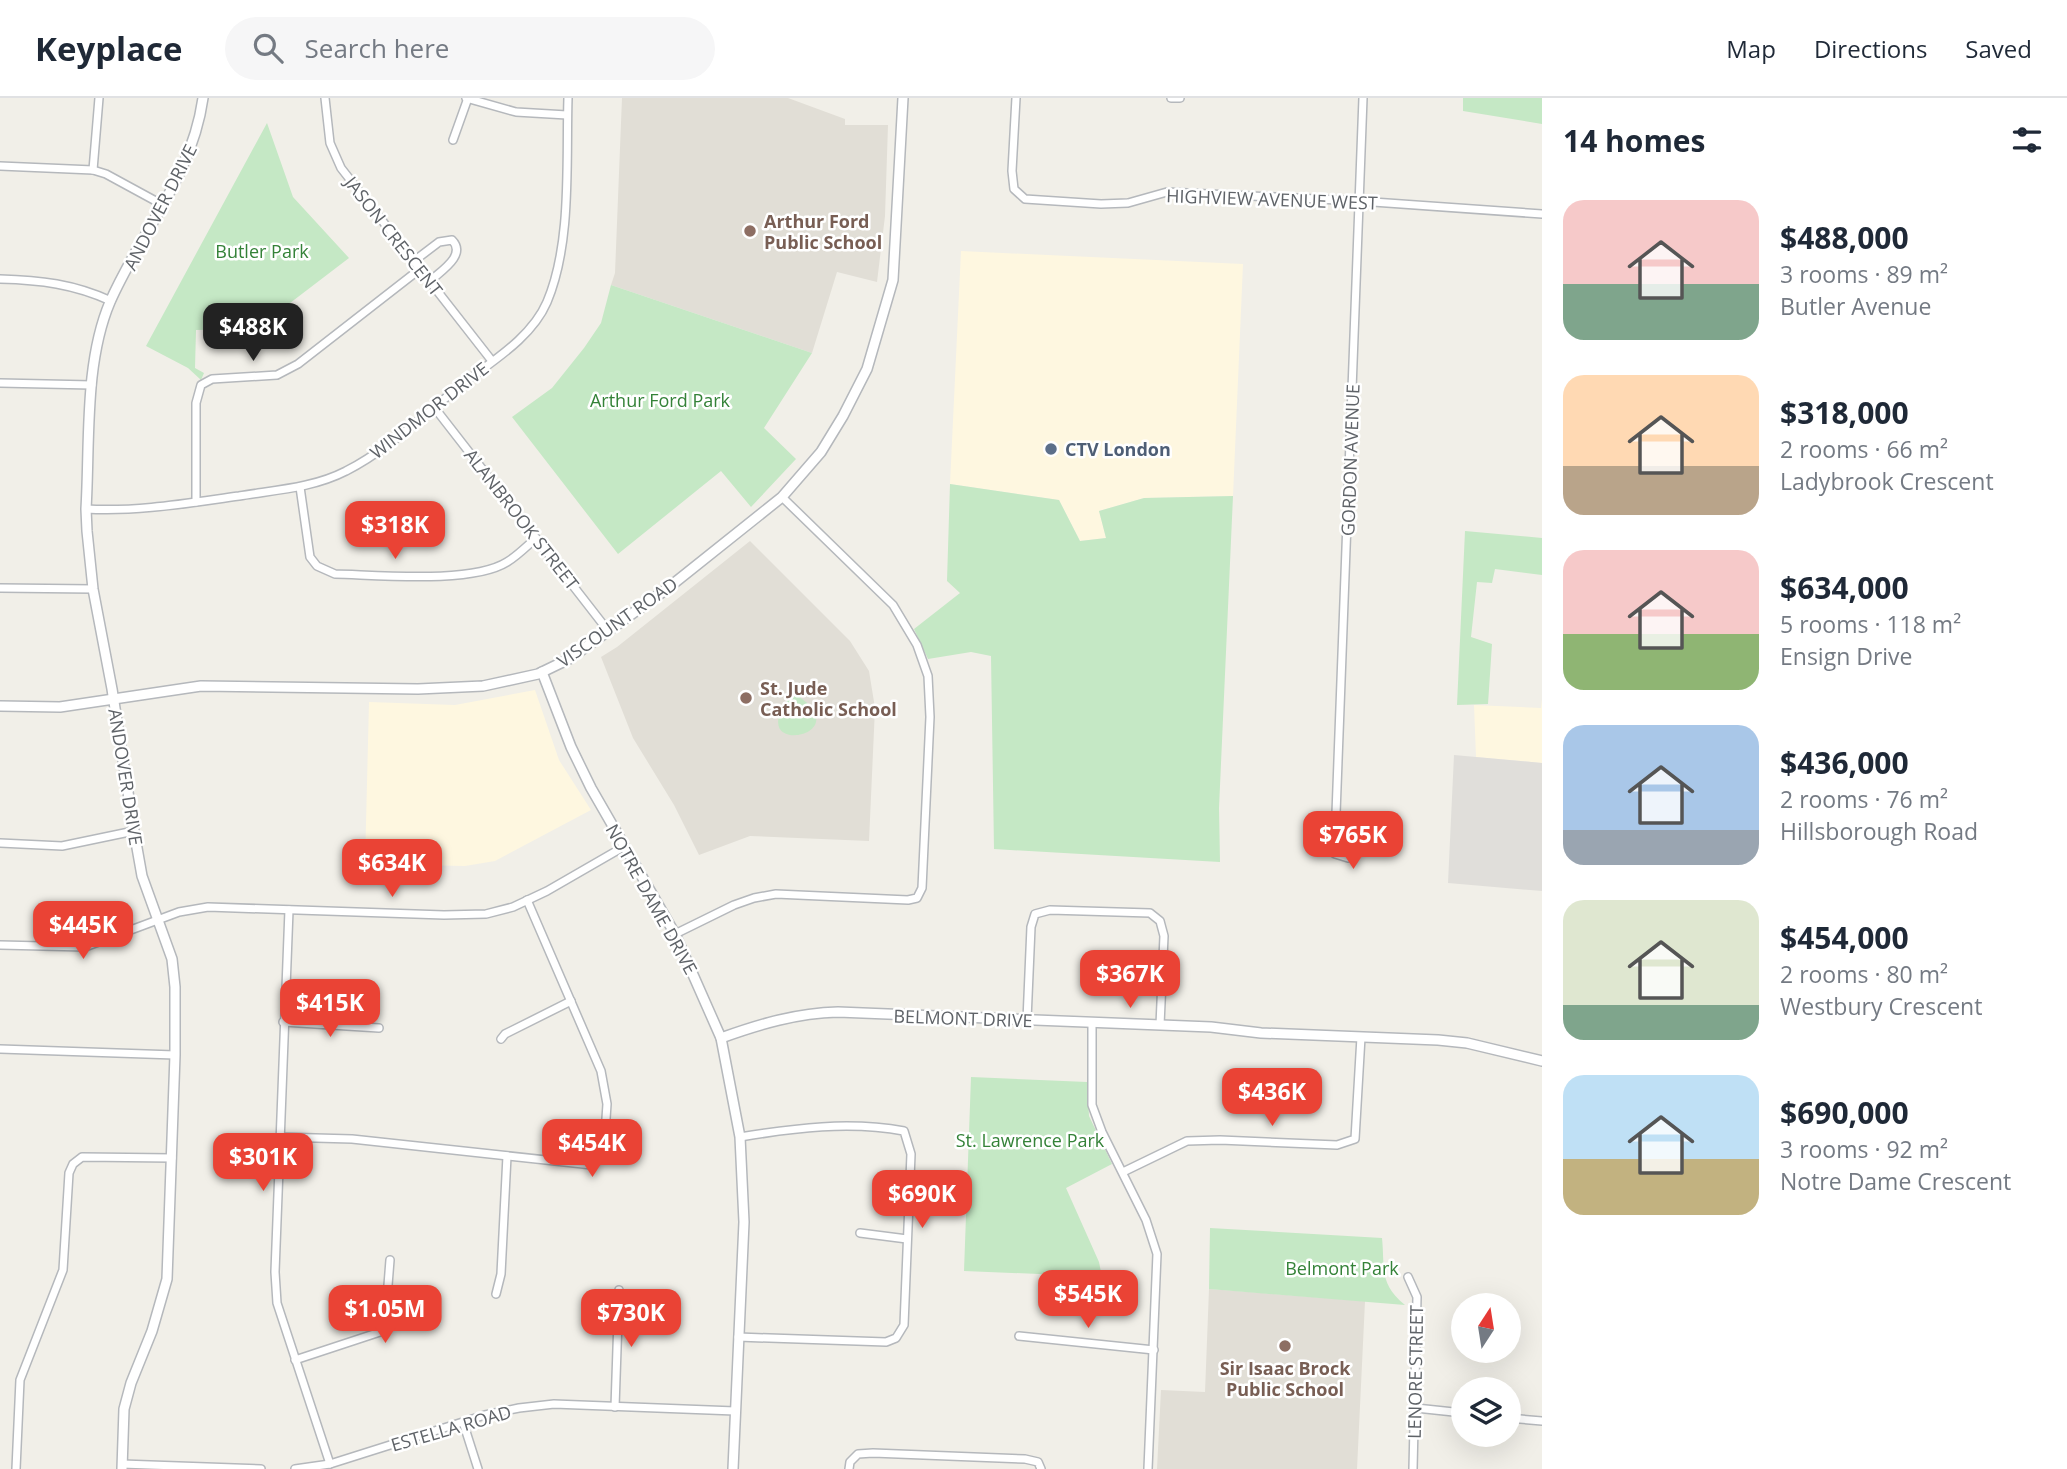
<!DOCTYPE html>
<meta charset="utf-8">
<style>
:root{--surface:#fff;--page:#f6f6f7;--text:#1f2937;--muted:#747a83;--line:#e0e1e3;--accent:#ea4335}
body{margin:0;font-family:"Open Sans",sans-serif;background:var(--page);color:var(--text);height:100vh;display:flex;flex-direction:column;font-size:26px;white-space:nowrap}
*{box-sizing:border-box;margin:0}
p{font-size:23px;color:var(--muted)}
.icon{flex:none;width:38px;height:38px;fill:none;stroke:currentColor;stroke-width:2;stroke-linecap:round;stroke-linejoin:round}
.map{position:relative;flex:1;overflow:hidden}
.details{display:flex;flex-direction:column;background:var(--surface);width:525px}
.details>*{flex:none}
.needle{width:46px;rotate:12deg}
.fabs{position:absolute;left:1451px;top:1195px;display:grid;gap:14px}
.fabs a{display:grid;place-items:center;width:70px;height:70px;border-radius:50%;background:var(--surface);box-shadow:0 7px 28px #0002;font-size:35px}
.price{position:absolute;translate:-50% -60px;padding:0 16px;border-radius:14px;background:var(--accent);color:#fff;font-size:23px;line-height:46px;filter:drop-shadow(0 2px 4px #0008)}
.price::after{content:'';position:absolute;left:50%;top:42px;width:21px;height:16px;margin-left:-10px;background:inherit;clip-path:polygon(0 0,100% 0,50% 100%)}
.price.on{background:#222;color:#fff}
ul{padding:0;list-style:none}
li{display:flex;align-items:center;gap:21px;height:175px;padding:0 21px}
li span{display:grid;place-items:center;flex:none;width:196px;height:140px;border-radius:21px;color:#555}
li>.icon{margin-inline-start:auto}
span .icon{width:84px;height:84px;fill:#fffc;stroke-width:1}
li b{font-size:30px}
h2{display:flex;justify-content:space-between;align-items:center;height:84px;padding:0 21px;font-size:30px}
header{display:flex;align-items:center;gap:42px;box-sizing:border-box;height:98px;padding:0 35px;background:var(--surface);border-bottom:2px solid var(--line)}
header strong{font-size:33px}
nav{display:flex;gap:38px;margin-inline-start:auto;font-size:24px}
.search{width:490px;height:63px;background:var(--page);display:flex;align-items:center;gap:18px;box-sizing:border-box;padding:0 24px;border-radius:38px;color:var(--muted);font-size:26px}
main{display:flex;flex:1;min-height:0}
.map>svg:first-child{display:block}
.commercial{fill:#fef7e0}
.industrial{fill:#e0deda}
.education{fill:#e1ded6}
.green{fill:#c5e8c5}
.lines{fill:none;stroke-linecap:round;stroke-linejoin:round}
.minor-casing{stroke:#b5b8bc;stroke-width:10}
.tertiary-casing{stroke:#b5b8bc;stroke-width:12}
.minor{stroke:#fff;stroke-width:7}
.tertiary{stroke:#fff;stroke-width:9}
.education-dot{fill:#8d6e63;stroke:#fff;stroke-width:2.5}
.service-dot{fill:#5c6f8a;stroke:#fff;stroke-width:2.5}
.labels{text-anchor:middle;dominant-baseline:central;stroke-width:5;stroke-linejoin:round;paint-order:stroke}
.street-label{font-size:18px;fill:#5f6368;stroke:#fff}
.education-label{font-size:18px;font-weight:bold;fill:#785e54;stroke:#fff;text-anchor:start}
.park-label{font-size:18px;fill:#348238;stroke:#fff}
.service-label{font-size:18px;font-weight:bold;fill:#4e5e75;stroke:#fff;text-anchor:start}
</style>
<header>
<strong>Keyplace</strong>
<div class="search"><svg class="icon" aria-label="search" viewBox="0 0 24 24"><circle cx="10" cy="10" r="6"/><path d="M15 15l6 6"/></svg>Search here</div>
<nav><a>Map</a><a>Directions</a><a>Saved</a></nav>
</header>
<main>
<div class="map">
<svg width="1542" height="1371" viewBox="0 0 1542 1371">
<rect width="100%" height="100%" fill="#f1efe8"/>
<g class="commercial">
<path d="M 961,153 L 1243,166 L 1233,398 L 1144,400 L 1099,413 L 1106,440 L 1080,443 L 1059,402 L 950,386 Z"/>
<path d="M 535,592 L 559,662 L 591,712 L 495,763 L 465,768 L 365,766 L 369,604 L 455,607 Z"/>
<path d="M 1542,601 L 1542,665 L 1476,659 L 1474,607 L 1541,610 Z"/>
</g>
<path class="industrial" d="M 1454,657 L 1542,665 L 1542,793 L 1448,785 Z"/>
<g class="education">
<path d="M 622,0 L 788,0 L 845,21 L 845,27 L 888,27 L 885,118 L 877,184 L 837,174 L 812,255 L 611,187 L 615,175 Z"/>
<path d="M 750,443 L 850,543 L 869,573 L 875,610 L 869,743 L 750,738 L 699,757 L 674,707 L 633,640 L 601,559 L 617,549 Z"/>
<path d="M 1209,1191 L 1365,1203 L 1357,1371 L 1157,1371 L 1161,1292 L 1205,1294 Z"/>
</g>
<g class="green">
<path d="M 1463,0 L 1542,0 L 1542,26 L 1463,13 Z"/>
<path d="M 267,25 L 293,99 L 349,160 L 256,231 L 196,232 L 195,270 L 204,275 L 201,282 L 188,270 L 146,248 Z"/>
<path d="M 611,187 L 812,255 L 764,330 L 796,361 L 751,409 L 721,373 L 618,456 L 512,319 L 552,290 L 584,250 L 601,225 Z"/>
<path d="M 950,386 L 1059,402 L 1080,443 L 1106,440 L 1099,413 L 1144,400 L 1233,398 L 1219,710 L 1220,764 L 994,751 L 991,558 L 971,554 L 928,561 L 914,531 L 960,495 L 947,483 Z"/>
<path d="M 1465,433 L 1542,440 L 1542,477 L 1495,471 L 1492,485 L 1477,484 L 1471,539 L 1492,546 L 1488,606 L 1457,607 Z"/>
<path d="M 791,598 L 798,598 C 802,601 808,605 811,609 C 839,643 745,654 791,598 Z"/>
<path d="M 971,979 L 1087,984 L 1089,1018 L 1112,1066 L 1066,1090 L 1099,1164 L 1103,1184 L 1039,1176 L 964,1173 Z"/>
<path d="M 1210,1130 L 1382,1140 C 1385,1171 1379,1186 1405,1207 L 1209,1191 Z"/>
</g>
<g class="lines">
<g class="minor-casing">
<g id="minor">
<path d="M 325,0 L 330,45 L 341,70 L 492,263"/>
<path d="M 466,0 L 516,14 L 567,17"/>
<path d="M 1016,0 L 1012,73 L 1014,91 L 1025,101 L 1101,106 L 1128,105 L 1167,94 L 1359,103 L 1542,116"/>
<path d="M 1171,0 L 1180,0"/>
<path d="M 453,42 L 468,0"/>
<path d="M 0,68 L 93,72 L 106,76 L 163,107"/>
<path d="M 93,72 L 99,0"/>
<path d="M 414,163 L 439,144 L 452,142 C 467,157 441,173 430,183"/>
<path d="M 0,181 C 40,182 74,186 111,203"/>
<path d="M 0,285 L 92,287"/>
<path d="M 434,309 L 609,534"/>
<path d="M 300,389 L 310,459 L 317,468 L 335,476 C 378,477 472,486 507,464 C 517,458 527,448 536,440"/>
<path d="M 196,404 L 196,305 L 201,287 L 212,281 L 277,277 L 298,266 L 420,171"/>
<path d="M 86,411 C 138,414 188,405 239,398 C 275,392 313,390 346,373 C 385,354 430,312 465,284 C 494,262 532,239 547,204 C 572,145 566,64 568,0"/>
<path d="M 0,490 L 93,491"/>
<path d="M 1337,724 L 1346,736 L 1356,742 L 1355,754 L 1348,760 L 1335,756 L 1335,742 L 1363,0"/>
<path d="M 0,745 L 62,748 L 134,733"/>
<path d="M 289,812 L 275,1174 L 277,1205 L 330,1366"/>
<path d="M 675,836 L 734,807 L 754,800 L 776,796 L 908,802 L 917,800 L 922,790 L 930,619 L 928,578 L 917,547 L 893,507 L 782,399"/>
<path d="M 0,847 L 85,849 L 179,814 L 208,809 L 444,817 L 486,816 L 513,809 L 547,793 L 625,748"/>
<path d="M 1027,922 L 1031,829 L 1035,816 L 1050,812 L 1150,815 L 1160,823 L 1164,838 L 1160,927"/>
<path d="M 283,924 L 379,930"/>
<path d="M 1092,925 L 1092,1007 L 1102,1034 L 1146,1122 L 1157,1156 L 1148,1371"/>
<path d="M 501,941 L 505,936 L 571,903"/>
<path d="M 0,951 L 175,957"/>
<path d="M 279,1039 L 352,1041 L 592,1067 L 600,1061 L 604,1050 L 607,1006 L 601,973 L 527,802"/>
<path d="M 1123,1074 L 1187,1043 L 1220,1042 L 1337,1047 L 1355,1041 L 1361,939"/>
<path d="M 860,1135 L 907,1141"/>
<path d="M 1408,1179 L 1417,1199 L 1413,1371"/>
<path d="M 496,1196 L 501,1176 L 507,1058"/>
<path d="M 1019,1238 L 1154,1252"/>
<path d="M 738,1239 L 886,1244 L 896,1240 L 904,1227 L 911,1056 L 904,1033 C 849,1023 795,1030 740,1039"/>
<path d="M 295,1262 L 380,1234 L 385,1225 L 390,1162"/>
<path d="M 615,1309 L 619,1192"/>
<path d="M 1416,1310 L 1463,1315"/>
<path d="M 1508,1320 L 1542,1323"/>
<path d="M 463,1324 L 478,1371"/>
<path d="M 122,1366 L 261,1371"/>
<path d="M 16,1371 L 20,1282 L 63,1172 L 69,1075 L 73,1066 L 82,1059 L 172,1060"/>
<path d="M 295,1371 L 330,1366 L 485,1317 L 519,1310 L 554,1306 L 735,1313"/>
<path d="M 849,1371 L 850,1364 L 858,1356 L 873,1355 L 1025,1361 L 1038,1364 L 1041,1371"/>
</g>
</g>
<g class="tertiary-casing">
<g id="tertiary">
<path d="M 542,574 L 571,649 L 591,690 L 675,836 L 721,940 L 740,1039 L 744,1124 L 733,1371"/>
<path d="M 0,608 L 60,609 L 201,588 L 418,591 L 483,588 L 538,576 L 569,561 L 668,490 L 782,399 L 821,354 L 843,318 L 867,271 L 893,182 L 903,0"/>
<path d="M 721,940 C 760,926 797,915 838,914 L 1211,929 L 1261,935 L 1438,942 L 1467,945 L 1542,963"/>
<path d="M 122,1371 L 124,1311 L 131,1285 L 152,1233 L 167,1181 L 175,957 L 175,889 L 172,861 L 142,778 L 134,733 L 112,591 L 93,491 L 87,433 L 86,411 C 90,345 84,265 110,204 C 141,133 192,79 203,0"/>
</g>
</g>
<use href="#minor" class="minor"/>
<use href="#tertiary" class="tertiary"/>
</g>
<g class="education-dot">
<circle cx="750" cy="133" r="7"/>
<circle cx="746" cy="600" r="7"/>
<circle cx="1285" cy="1248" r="7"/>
</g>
<circle class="service-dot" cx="1051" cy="351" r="7"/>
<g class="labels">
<g class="street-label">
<text transform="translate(1272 101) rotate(2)">HIGHVIEW AVENUE WEST</text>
<text transform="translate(160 109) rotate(-63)">ANDOVER DRIVE</text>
<text transform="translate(394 138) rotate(52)">JASON CRESCENT</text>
<text transform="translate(429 312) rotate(-38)">WINDMOR DRIVE</text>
<text transform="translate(1350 362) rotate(-88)">GORDON AVENUE</text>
<text transform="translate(522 421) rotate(52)">ALANBROOK STREET</text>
<text transform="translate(617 524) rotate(-35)">VISCOUNT ROAD</text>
<text transform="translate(126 679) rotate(81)">ANDOVER DRIVE</text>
<text transform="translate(652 801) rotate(61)">NOTRE DAME DRIVE</text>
<text transform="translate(963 920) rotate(2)">BELMONT DRIVE</text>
<text transform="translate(1415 1274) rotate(-89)">LENORE STREET</text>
<text transform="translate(451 1330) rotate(-16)">ESTELLA ROAD</text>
</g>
<g class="education-label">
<text x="764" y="123">Arthur Ford<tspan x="764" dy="21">Public School</tspan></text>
<text x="760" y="590">St. Jude<tspan x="760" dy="21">Catholic School</tspan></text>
<text x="1285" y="1270" text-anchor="middle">Sir Isaac Brock<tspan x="1285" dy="21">Public School</tspan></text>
</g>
<g class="park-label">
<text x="262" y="153">Butler Park</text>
<text x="660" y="302">Arthur Ford Park</text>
<text x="1030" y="1042">St. Lawrence Park</text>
<text x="1342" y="1170">Belmont Park</text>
</g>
<g class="service-label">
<text x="1065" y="351">CTV London</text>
</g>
</g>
</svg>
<div class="fabs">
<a><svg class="needle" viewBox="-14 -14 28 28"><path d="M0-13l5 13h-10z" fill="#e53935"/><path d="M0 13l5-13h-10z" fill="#747a83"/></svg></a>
<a><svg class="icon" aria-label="layers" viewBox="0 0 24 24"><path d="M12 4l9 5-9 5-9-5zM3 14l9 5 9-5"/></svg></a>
</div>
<b class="price on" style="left:253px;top:265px">$488K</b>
<b class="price" style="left:395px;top:463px">$318K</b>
<b class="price" style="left:1353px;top:773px">$765K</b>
<b class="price" style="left:392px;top:801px">$634K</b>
<b class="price" style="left:83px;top:863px">$445K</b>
<b class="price" style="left:1130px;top:912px">$367K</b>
<b class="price" style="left:330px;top:941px">$415K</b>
<b class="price" style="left:1272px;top:1030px">$436K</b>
<b class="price" style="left:592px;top:1081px">$454K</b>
<b class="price" style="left:263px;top:1095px">$301K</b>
<b class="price" style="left:922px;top:1132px">$690K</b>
<b class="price" style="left:1088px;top:1232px">$545K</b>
<b class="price" style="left:385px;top:1247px">$1.05M</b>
<b class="price" style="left:631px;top:1251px">$730K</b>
</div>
<section class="details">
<h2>14 homes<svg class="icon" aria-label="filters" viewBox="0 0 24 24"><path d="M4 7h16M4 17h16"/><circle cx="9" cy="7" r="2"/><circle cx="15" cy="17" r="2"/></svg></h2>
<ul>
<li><span style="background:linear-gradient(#f6c9c9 60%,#7fa58c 0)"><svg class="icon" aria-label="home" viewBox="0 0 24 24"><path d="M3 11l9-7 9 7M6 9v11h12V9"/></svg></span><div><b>$488,000</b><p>3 rooms · 89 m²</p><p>Butler Avenue</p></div></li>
<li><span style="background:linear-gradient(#ffd9b3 65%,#b9a48a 0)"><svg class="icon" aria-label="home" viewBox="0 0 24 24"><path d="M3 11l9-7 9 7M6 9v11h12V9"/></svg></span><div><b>$318,000</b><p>2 rooms · 66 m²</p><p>Ladybrook Crescent</p></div></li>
<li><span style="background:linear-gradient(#f6c9c9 60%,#8fb573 0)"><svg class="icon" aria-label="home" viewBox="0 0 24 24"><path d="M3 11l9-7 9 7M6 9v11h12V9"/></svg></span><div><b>$634,000</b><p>5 rooms · 118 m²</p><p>Ensign Drive</p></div></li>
<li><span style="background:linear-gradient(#a9c7e8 75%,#9aa5b1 0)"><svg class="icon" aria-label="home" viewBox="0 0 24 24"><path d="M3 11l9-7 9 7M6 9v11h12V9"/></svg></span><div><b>$436,000</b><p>2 rooms · 76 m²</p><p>Hillsborough Road</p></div></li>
<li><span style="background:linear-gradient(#dfe7d0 75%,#7fa58c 0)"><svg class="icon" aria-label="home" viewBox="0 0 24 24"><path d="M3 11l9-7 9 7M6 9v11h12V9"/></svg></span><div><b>$454,000</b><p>2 rooms · 80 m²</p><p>Westbury Crescent</p></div></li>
<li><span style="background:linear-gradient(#bfe0f5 60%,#c2b280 0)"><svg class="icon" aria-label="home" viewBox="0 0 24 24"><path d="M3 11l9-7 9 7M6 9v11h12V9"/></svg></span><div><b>$690,000</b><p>3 rooms · 92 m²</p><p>Notre Dame Crescent</p></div></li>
</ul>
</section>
</main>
